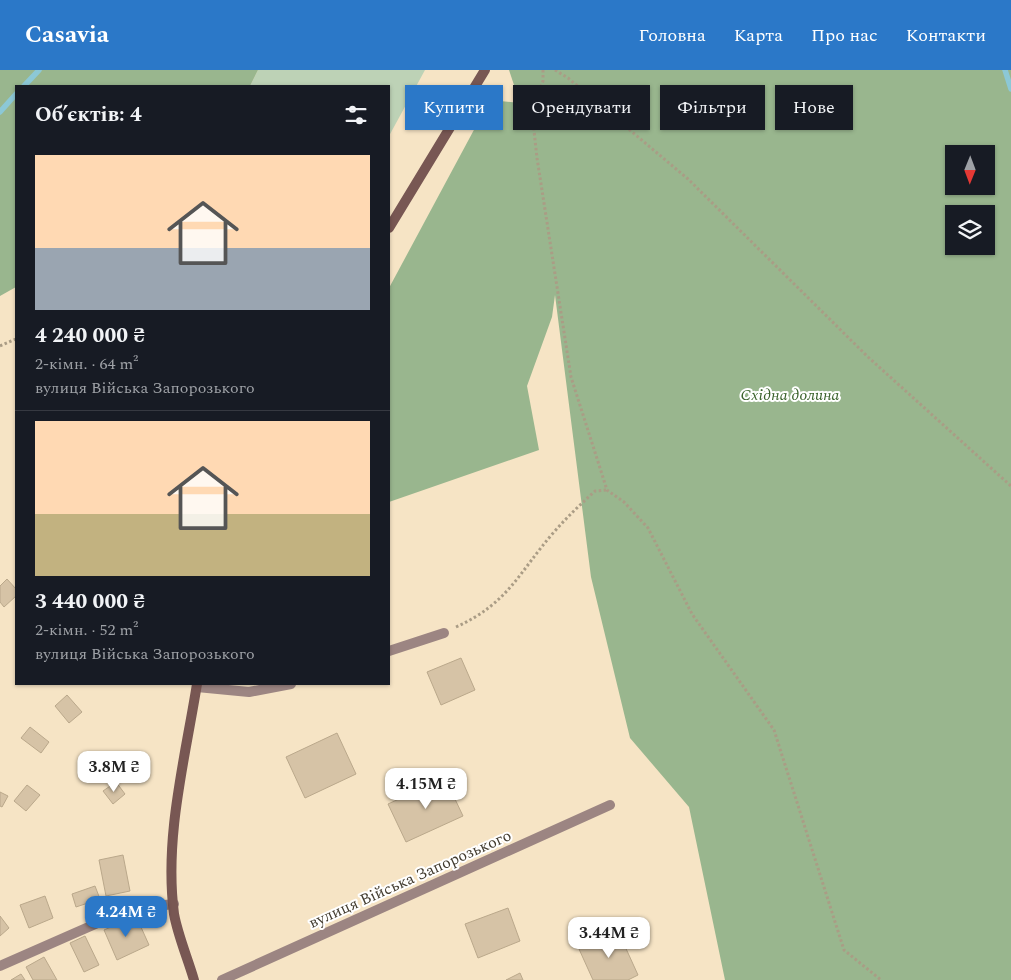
<!DOCTYPE html>
<html lang="uk">
<meta charset="utf-8">
<style>
:root{--surface:#171b24;--page:#242831;--text:#f1f3f6;--muted:#9ea1a6;--line:#363941;--accent:#2b78c8}
body{margin:0;font-family:Spectral,serif;background:var(--page);color:var(--text);height:100vh;display:flex;flex-direction:column;font-size:19px;white-space:nowrap}
*{box-sizing:border-box;margin:0}
p{font-size:16px;color:var(--muted)}
.icon{flex:none;width:28px;height:28px;fill:none;stroke:currentColor;stroke-width:2;stroke-linecap:round;stroke-linejoin:round}
.map{position:relative;flex:1;overflow:hidden}
.details{position:absolute;left:15px;top:15px;width:375px;height:600px;display:flex;flex-direction:column;background:var(--surface);border-radius:0px;box-shadow:0 1px 4px #0004}
.details>*{flex:none}
.hud{position:absolute;left:405px;top:15px;width:475px;height:45px;display:flex;gap:10px}
.needle{width:32px;rotate:181deg}
.fabs{position:absolute;left:945px;top:75px;display:grid;gap:10px}
.fabs a{display:grid;place-items:center;width:50px;height:50px;border-radius:0px;background:var(--surface);box-shadow:0 1px 4px #0004;font-size:25px}
.price{position:absolute;translate:-50% -42px;padding:0 11px;border-radius:10px;background:#fff;color:#222;font-size:16px;line-height:32px;filter:drop-shadow(0 1px 2px #0008)}
.price::after{content:'';position:absolute;left:50%;top:30px;width:15px;height:11px;margin-left:-8px;background:inherit;clip-path:polygon(0 0,100% 0,50% 100%)}
.price.current{background:var(--accent);color:#fff}
ul{padding:0;list-style:none}
li{display:grid;align-content:center;gap:10px;height:265px;padding:0 20px}
li+li{border-top:1px solid var(--line)}
li span{display:grid;place-items:center;height:155px;border-radius:0px;color:#555}
li>.icon{margin-inline-start:auto}
span .icon{width:90px;height:90px;fill:#fffc;stroke-width:1}
li b{font-size:21px}
h2{display:flex;justify-content:space-between;align-items:center;height:60px;padding:0 20px;font-size:21px}
.chip{padding:0 18px;border-radius:0px;background:var(--surface);box-shadow:0 1px 4px #0004;font-size:18px;line-height:45px}
.chip.current{background:var(--accent);color:#fff}
header{display:flex;align-items:center;gap:30px;box-sizing:border-box;height:70px;padding:0 25px;background:var(--accent);color:#fff}
header strong{font-size:24px}
nav{display:flex;gap:28px;margin-inline-start:auto;font-size:18px}
.map>svg:first-child{display:block}
.green{fill:#bdd2b6}
.forest{fill:#99b68e;fill-rule:evenodd}
.lines{fill:none;stroke-linecap:round;stroke-linejoin:round}
.stream{stroke:#8cc8d6;stroke-width:5.5}
.building{fill:#d6c3a6;stroke:#baa88b}
.path{stroke:#aa9c85;stroke-width:3;stroke-dasharray:2.5 2.5;stroke-linecap:butt}
.street{stroke:#9c8582;stroke-width:10}
.secondary{stroke:#785753;stroke-width:10}
.labels{text-anchor:middle;dominant-baseline:central;stroke-width:4;stroke-linejoin:round;paint-order:stroke}
.park-label{font-size:16px;font-style:italic;fill:#39612a;stroke:#fff}
.street-label{font-size:16px;fill:#423b2e;stroke:#fff}
</style>
<header>
<strong>Casavia</strong>
<nav><a>Головна</a><a>Карта</a><a>Про нас</a><a>Контакти</a></nav>
</header>
<div class="map">
<svg width="1011" height="910" viewBox="0 0 1011 910">
<rect width="100%" height="100%" fill="#f6e4c5"/>
<path class="green" d="M 258,0 L 425,0 L 389,66 L 389,16 L 250,16 Z"/>
<g class="forest">
<path d="M 0,0 L 258,0 L 250,16 L 16,16 L 16,217 L 0,226 Z"/>
<path d="M 509,0 L 1011,0 L 1011,910 L 725,910 L 689,737 L 630,668 L 591,507 L 555,225 L 552,247 L 527,316 L 539,380 L 389,432 L 389,218 L 490,30 L 520,33 ZM 954,84 L 986,84 L 986,116 L 954,116 ZM 954,144 L 986,144 L 986,176 L 954,176 Z"/>
</g>
<g class="lines">
<g class="stream">
<path d="M 1005,0 L 1011,19"/>
<path d="M 24,16 L 39,0"/>
<path d="M 0,42 L 16,24"/>
</g>
</g>
<g class="building">
<path d="M 7,509 L 16,519 L 16,526 L 4,537 L 0,532 L 0,516 Z"/>
<path d="M 461,588 L 475,620 L 441,635 L 427,602 Z"/>
<path d="M 67,625 L 82,642 L 69,653 L 55,636 Z"/>
<path d="M 30,657 L 49,672 L 41,683 L 21,668 Z"/>
<path d="M 337,663 L 356,704 L 305,728 L 286,687 Z"/>
<path d="M 445,708 L 463,746 L 406,772 L 388,734 Z"/>
<path d="M 116,712 L 125,724 L 113,734 L 103,721 Z"/>
<path d="M 27,715 L 40,725 L 26,741 L 14,731 Z"/>
<path d="M 0,722 L 8,726 L 2,737 L 0,736 Z"/>
<path d="M 123,785 L 130,821 L 106,826 L 99,790 Z"/>
<path d="M 95,816 L 100,829 L 76,837 L 72,824 Z"/>
<path d="M 45,826 L 53,848 L 29,858 L 20,835 Z"/>
<path d="M 508,838 L 520,871 L 478,888 L 465,854 Z"/>
<path d="M 0,846 L 9,858 L 0,866 Z"/>
<path d="M 136,846 L 149,875 L 117,890 L 104,860 Z"/>
<path d="M 618,861 L 638,905 L 628,910 L 593,910 L 579,879 Z"/>
<path d="M 85,866 L 99,895 L 84,902 L 70,873 Z"/>
<path d="M 44,887 L 57,910 L 33,910 L 26,897 Z"/>
<path d="M 520,903 L 523,910 L 506,910 Z"/>
<path d="M 21,904 L 25,910 L 11,910 Z"/>
</g>
<g class="lines">
<g class="path">
<path d="M 543,0 L 543,11 L 532,42 L 537,88 L 571,307 L 607,420 L 624,432 L 648,458 L 692,544 L 774,660 L 844,880 L 881,910"/>
<path d="M 555,0 L 568,8 L 688,109 L 868,287 L 1011,416"/>
<path d="M 0,276 L 16,269"/>
<path d="M 456,557 C 509,533 519,502 554,462 C 567,447 581,434 595,421 L 607,420"/>
</g>
<g class="street">
<path d="M 389,581 L 444,563"/>
<path d="M 197,617 L 249,622 L 291,614"/>
<path d="M 0,896 L 109,848 L 139,838 L 174,834"/>
<path d="M 222,910 L 610,735"/>
</g>
<g class="secondary">
<path d="M 389,158 L 485,0"/>
<path d="M 194,910 C 188,889 178,866 174,844 C 164,768 185,689 197,614"/>
</g>
</g>
<g class="labels">
<g class="park-label">
<text x="790" y="325">Східна долина</text>
</g>
<g class="street-label">
<text transform="translate(410 809) rotate(-24)">вулиця Війська Запорозького</text>
</g>
</g>
</svg>
<div class="fabs">
<a><svg class="needle" viewBox="-14 -14 28 28"><path d="M0-13l5 13h-10z" fill="#e53935"/><path d="M0 13l5-13h-10z" fill="#9ea1a6"/></svg></a>
<a><svg class="icon" aria-label="layers" viewBox="0 0 24 24"><path d="M12 4l9 5-9 5-9-5zM3 14l9 5 9-5"/></svg></a>
</div>
<b class="price" style="left:114px;top:723px">3.8M ₴</b>
<b class="price" style="left:426px;top:740px">4.15M ₴</b>
<b class="price current" style="left:126px;top:868px">4.24M ₴</b>
<b class="price" style="left:609px;top:889px">3.44M ₴</b>
<div class="hud">
<a class="chip current">Купити</a>
<a class="chip">Орендувати</a>
<a class="chip">Фільтри</a>
<a class="chip">Нове</a>
</div>
<section class="details">
<h2>Об’єктів: 4<svg class="icon" aria-label="filters" viewBox="0 0 24 24"><path d="M4 7h16M4 17h16"/><circle cx="9" cy="7" r="2"/><circle cx="15" cy="17" r="2"/></svg></h2>
<ul>
<li><span style="background:linear-gradient(#ffd9b3 60%,#9aa5b1 0)"><svg class="icon" aria-label="home" viewBox="0 0 24 24"><path d="M3 11l9-7 9 7M6 9v11h12V9"/></svg></span><div><b>4 240 000 ₴</b><p>2-кімн. · 64 m²</p><p>вулиця Війська Запорозького</p></div></li>
<li><span style="background:linear-gradient(#ffd9b3 60%,#c2b280 0)"><svg class="icon" aria-label="home" viewBox="0 0 24 24"><path d="M3 11l9-7 9 7M6 9v11h12V9"/></svg></span><div><b>3 440 000 ₴</b><p>2-кімн. · 52 m²</p><p>вулиця Війська Запорозького</p></div></li>
</ul>
</section>
</div>
